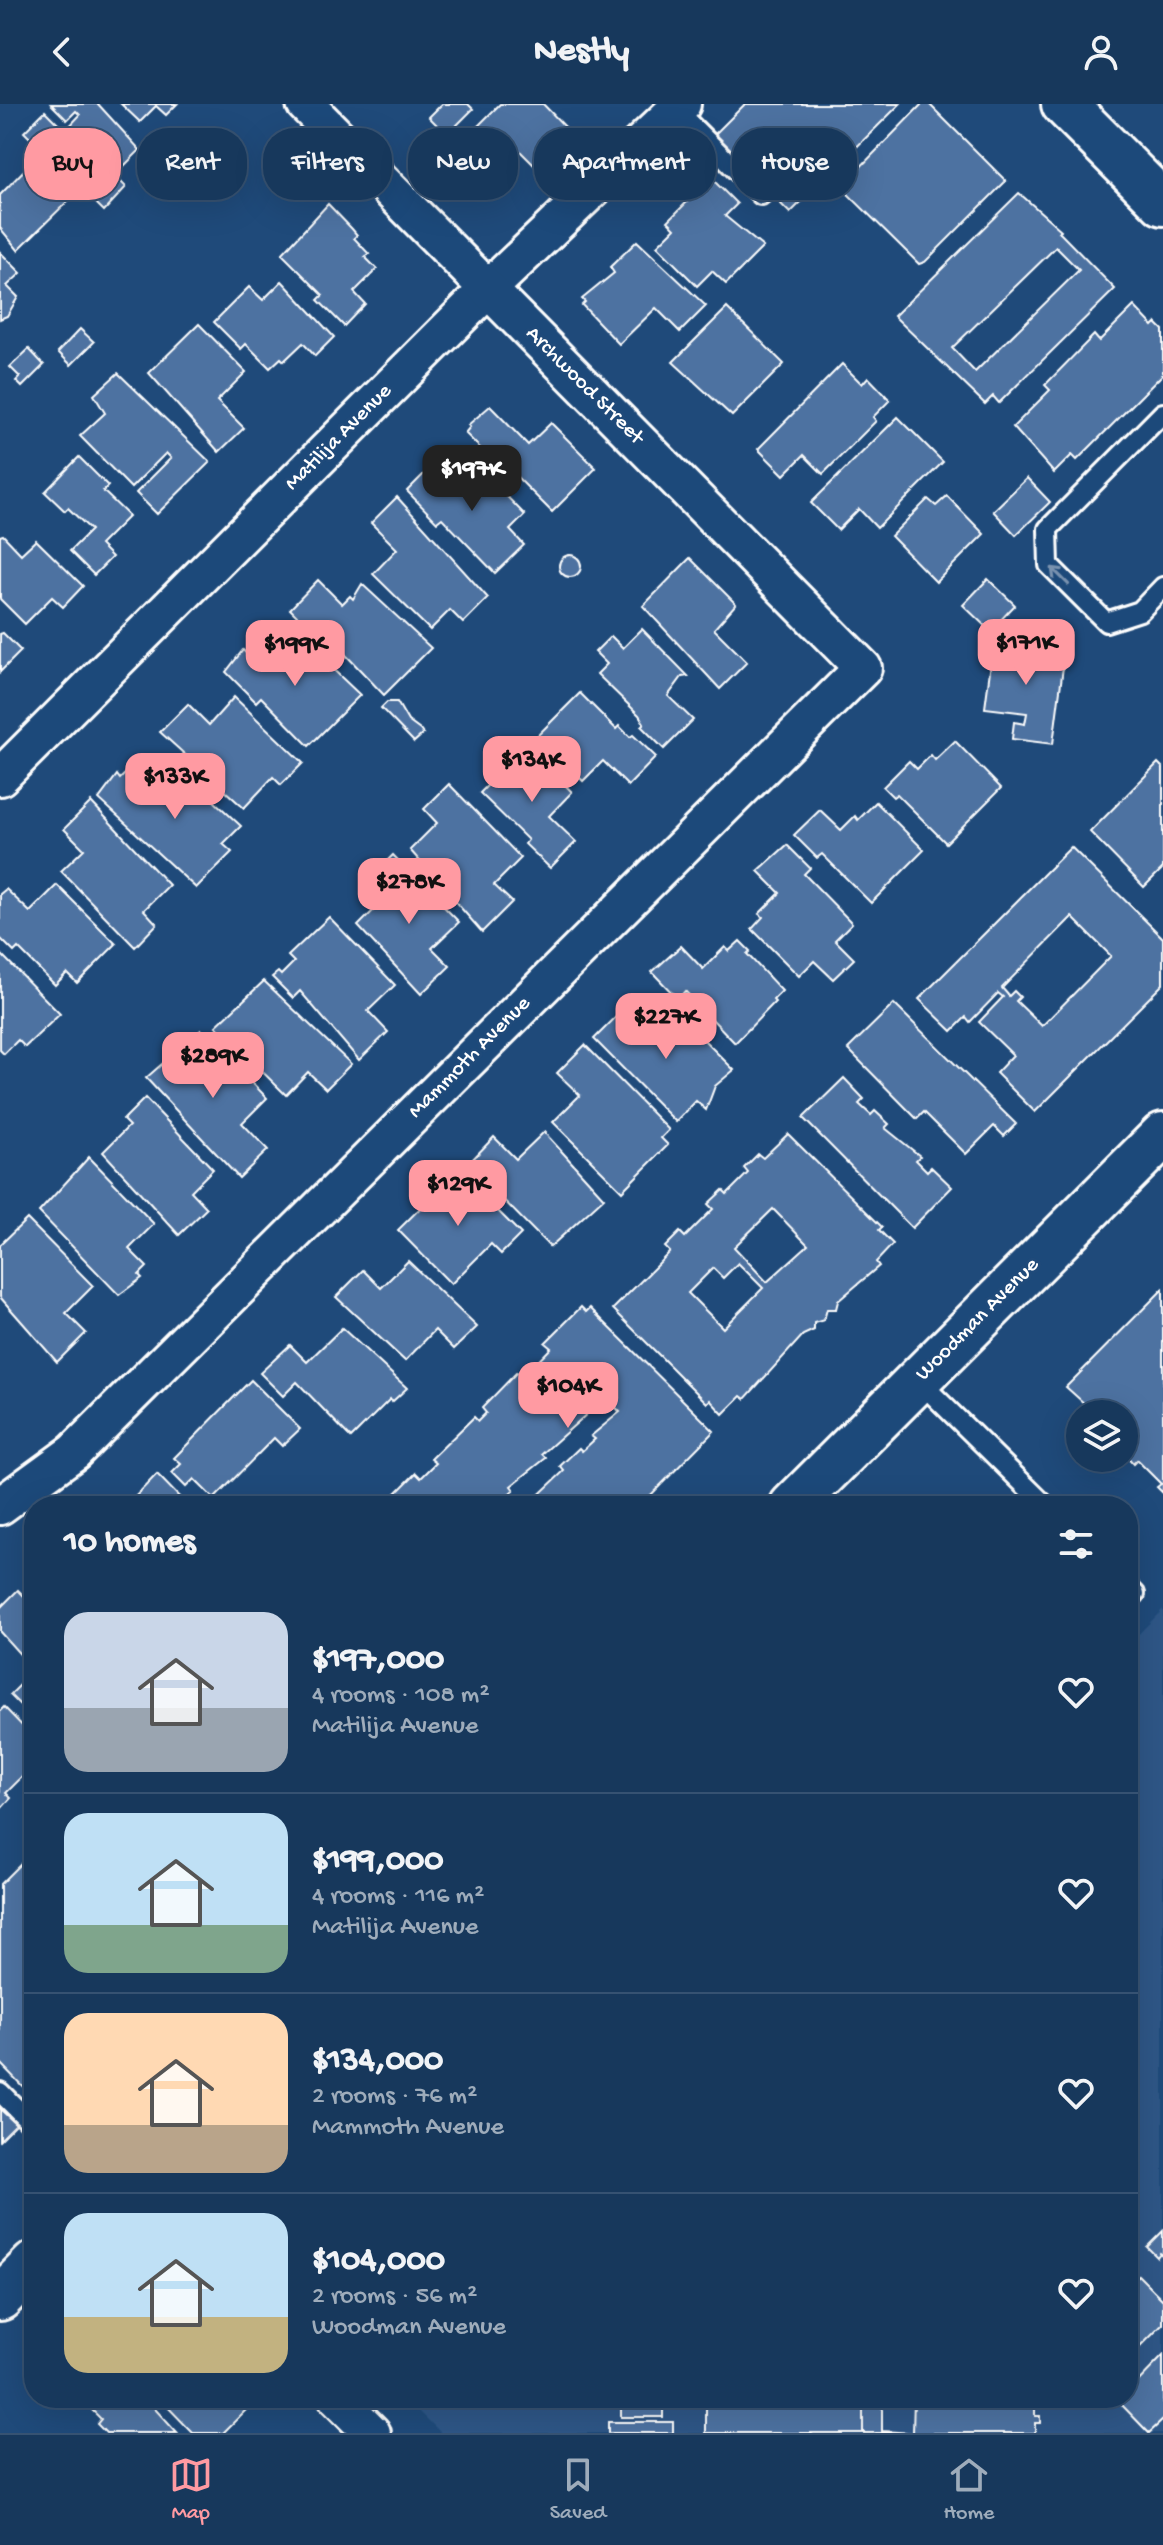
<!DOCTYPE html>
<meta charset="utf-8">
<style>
:root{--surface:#17385c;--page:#203f62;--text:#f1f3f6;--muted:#9eacbb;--line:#365272;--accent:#ff9aa2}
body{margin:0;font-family:"Gochi Hand",sans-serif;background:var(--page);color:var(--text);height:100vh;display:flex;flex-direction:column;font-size:30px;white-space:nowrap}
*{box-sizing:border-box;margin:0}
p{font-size:26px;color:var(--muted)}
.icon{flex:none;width:44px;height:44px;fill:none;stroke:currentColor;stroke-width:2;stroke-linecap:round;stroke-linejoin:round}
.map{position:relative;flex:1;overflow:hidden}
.panel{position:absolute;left:24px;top:1392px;width:1114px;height:912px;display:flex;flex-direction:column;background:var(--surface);border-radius:32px;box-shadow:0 8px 32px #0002,0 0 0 2px var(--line)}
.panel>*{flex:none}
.banner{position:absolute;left:24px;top:24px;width:1116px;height:72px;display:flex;gap:16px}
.buttons{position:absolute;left:1066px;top:1296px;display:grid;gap:16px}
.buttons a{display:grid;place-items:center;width:72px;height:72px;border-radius:50%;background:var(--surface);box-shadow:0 8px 32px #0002,0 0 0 2px var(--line);font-size:40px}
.price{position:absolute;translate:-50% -68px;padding:0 18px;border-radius:16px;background:var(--accent);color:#111;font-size:26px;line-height:52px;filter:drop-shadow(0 2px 4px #0008)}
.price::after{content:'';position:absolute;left:50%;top:48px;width:24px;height:18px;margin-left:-12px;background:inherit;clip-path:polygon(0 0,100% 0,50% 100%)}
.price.current{background:#222;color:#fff}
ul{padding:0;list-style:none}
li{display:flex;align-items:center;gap:24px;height:200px;padding:0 40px}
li+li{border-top:2px solid var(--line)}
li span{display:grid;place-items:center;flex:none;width:224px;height:160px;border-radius:24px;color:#555}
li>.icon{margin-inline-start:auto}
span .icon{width:96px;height:96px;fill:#fffc;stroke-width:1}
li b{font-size:34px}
h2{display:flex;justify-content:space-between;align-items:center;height:96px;padding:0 40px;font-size:34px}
.tag{padding:0 28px;border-radius:32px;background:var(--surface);box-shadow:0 8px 32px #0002,0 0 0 2px var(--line);font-size:28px;line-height:72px}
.tag.current{background:var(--accent);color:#111}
header{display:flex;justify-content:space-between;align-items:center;height:104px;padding:0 40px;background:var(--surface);font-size:36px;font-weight:800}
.tabs{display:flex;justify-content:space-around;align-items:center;height:112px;border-top:2px solid var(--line);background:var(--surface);font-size:22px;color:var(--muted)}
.tabs a{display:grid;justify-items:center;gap:4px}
.tabs .current{color:var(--accent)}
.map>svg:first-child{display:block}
.built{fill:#2d5686}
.building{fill:#4d72a1;stroke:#fff;stroke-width:2;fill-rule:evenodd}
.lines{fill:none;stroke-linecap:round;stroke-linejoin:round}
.service-casing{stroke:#fff;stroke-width:24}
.minor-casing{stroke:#fff;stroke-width:42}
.secondary-casing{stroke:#fff;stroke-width:50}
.primary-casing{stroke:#fff;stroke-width:50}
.service{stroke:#1f4a7a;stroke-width:18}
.minor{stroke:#1f4a7a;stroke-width:36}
.secondary{stroke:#1f4a7a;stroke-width:44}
.primary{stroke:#1f4a7a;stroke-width:44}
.oneway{stroke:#7992af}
.labels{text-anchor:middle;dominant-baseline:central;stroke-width:6;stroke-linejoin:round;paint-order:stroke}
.street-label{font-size:22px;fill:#fff;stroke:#1f4a7a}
</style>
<header><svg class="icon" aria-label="back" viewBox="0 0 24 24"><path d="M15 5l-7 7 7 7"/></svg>Nestly<svg class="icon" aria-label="person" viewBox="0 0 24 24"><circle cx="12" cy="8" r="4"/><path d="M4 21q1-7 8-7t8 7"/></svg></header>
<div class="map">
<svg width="1163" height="2329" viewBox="0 0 1163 2329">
<rect width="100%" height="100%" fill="#1f4a7a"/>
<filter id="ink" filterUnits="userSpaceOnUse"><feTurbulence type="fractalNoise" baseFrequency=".0125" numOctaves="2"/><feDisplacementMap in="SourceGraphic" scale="16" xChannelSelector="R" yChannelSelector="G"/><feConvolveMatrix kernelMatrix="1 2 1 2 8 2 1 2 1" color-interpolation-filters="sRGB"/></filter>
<g filter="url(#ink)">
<path class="built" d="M 1163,1505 L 1163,2329 L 441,2329 L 406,2294 L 1128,2294 L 1128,1541 Z"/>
<g class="building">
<path d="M 51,0 L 98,0 L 140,46 L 112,74 L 116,73 L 126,83 L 104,107 L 24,28 L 45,7 L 65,27 L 80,11 L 76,7 L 67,16 Z"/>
<path d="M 121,0 L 177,0 L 166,11 L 156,2 L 140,18 Z"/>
<path d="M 442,0 L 468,0 L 473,5 L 447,31 L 429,13 Z"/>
<path d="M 500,0 L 543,0 L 570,28 L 536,63 L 510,37 L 482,66 L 458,42 Z"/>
<path d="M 745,0 L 900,0 L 790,109 L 713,32 Z"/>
<path d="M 922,0 L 929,0 L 1006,77 L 925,158 L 919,160 L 841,83 Z"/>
<path d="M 34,56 L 71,94 L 18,146 L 0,124 L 0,91 Z"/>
<path d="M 711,74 L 737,100 L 725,112 L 763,143 L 726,180 L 712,167 L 697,182 L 657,142 L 675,124 L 668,117 Z"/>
<path d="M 1019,89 L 1061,126 L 1059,128 L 1115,185 L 999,299 L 993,292 L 985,300 L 894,212 ZM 1056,143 L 1079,166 L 975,268 L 952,244 Z"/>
<path d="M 328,100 L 352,125 L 357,131 L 354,134 L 369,150 L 365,153 L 377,165 L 354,188 L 365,200 L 344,222 L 318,196 L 323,191 L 282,150 Z"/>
<path d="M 637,137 L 706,202 L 680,228 L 656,204 L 619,240 L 582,201 L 585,198 L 582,195 L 614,169 L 610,163 Z"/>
<path d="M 0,148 L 21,169 L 7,182 L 18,193 L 7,212 L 0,215 Z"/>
<path d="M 282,177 L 334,233 L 315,252 L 303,239 L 284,257 L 281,254 L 270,264 L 246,240 L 241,245 L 214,218 L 249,183 L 263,196 Z"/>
<path d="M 1134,202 L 1153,222 L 1156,219 L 1163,226 L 1163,270 L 1077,356 L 1072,351 L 1054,369 L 1013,323 L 1050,286 L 1045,281 L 1094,231 L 1099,237 Z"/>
<path d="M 727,204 L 784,260 L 732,312 L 673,258 Z"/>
<path d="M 199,220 L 246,268 L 217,297 L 244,324 L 219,348 L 149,269 Z"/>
<path d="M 80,225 L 94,238 L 71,261 L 58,248 Z"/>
<path d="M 29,245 L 44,261 L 22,283 L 16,277 L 20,273 L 10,263 Z"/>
<path d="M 842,260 L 862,280 L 868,273 L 890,296 L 873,313 L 876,317 L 823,370 L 804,351 L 784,371 L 758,345 Z"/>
<path d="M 118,269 L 210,358 L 157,410 L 136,389 L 171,354 L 166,349 L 131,384 L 80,332 L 105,309 L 94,291 Z"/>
<path d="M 490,302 L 528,341 L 551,319 L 596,364 L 552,408 L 512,368 L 498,357 L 496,360 L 465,329 L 470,323 L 468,321 Z"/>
<path d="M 898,313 L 943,358 L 877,424 L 859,405 L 838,426 L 811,399 Z"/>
<path d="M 79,353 L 108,382 L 103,387 L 129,412 L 100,441 L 112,453 L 94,471 L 70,447 L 91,426 L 68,404 L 65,407 L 45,388 Z"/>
<path d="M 435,359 L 461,384 L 480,365 L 525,411 L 510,426 L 524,441 L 495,469 L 442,414 L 437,418 L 407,387 Z"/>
<path d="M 1027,374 L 1050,398 L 1016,431 L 993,407 Z"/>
<path d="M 947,392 L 984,430 L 936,478 L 891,432 L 928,395 L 936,402 Z"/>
<path d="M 397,393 L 488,494 L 463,519 L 450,506 L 430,526 L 373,470 L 397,445 L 371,419 Z"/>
<path d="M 3,431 L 21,450 L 36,436 L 83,482 L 63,503 L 52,493 L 25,520 L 0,495 L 0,432 Z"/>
<circle cx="570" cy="462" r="11"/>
<path d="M 690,454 L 736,500 L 714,525 L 747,558 L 720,585 L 643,502 Z"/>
<path d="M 988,475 L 1015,501 L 996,521 L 991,517 L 986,523 L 963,501 Z"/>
<path d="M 318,476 L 342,500 L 350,492 L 353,495 L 362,480 L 431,544 L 384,591 L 325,529 L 323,531 L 316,524 L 313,528 L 290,505 Z"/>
<path d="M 642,525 L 688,572 L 682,573 L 668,592 L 693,616 L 664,645 L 641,622 L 644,619 L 639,611 L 597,570 L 607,560 L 595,548 L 611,532 L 623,544 Z"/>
<path d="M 3,529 L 21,547 L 0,568 L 0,530 Z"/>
<path d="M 1013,531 L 1031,534 L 1030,540 L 1043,542 L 1042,552 L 1064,555 L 1053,640 L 1012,635 L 1014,618 L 1025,620 L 1027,609 L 985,604 L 994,536 L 1013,538 Z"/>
<path d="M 299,533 L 360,591 L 309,642 L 261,593 L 256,598 L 226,568 L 243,546 L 246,549 L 254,541 L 272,559 Z"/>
<path d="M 580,589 L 616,625 L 619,622 L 630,633 L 633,631 L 656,653 L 628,682 L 603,657 L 583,677 L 537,632 Z"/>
<path d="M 234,593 L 303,659 L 281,681 L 273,673 L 244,704 L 160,628 L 188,600 L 209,621 Z"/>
<path d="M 387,598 L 397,598 L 408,617 L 420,626 L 423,630 L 414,638 L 381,604 Z"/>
<path d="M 955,637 L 1001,684 L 946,739 L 897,690 L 893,693 L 883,683 L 909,657 L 917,665 L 931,651 L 935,656 Z"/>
<path d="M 526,642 L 572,688 L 549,712 L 576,738 L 550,764 L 525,740 L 528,736 L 480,689 Z"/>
<path d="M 172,658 L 241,722 L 223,740 L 232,748 L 196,784 L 99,695 L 117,671 L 120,675 L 128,667 L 145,684 Z"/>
<path d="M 1158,659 L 1163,664 L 1163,764 L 1144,783 L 1090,728 Z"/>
<path d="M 449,680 L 521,754 L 494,781 L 512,798 L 482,828 L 410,746 L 437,719 L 424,705 Z"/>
<path d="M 91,698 L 169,781 L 144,806 L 157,820 L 135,843 L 61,767 L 84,745 L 64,725 Z"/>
<path d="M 876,698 L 924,746 L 871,799 L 822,750 L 817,754 L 794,731 L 820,706 L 841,726 L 855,712 L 858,716 Z"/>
<path d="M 787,741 L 810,764 L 804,770 L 852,819 L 835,836 L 854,855 L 833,875 L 814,857 L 799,872 L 752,825 L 763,813 L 759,810 L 780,789 L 758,767 Z"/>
<path d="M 1071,743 L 1163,834 L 1163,880 L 1035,1008 L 996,969 L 1013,951 L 979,918 L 1003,893 L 998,889 L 970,918 L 966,913 L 952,927 L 919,895 ZM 1072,813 L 1111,852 L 1042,922 L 1016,897 L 1020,893 L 1014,887 L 1009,892 L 1002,884 Z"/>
<path d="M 393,751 L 459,818 L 432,844 L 450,862 L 421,890 L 358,822 L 391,789 L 373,771 Z"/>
<path d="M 57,781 L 116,840 L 77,879 L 67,869 L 55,881 L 18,844 L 14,848 L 0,834 L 0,790 L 6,785 L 30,808 Z"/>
<path d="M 329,813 L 395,881 L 368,907 L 388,928 L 359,956 L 300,887 L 293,894 L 272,873 L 278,868 L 281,871 L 294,858 L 288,852 Z"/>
<path d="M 740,837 L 750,847 L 747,850 L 782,887 L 773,896 L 775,898 L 735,939 L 685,887 L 678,895 L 652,868 L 681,842 L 703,865 L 725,843 L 729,847 Z"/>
<path d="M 0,849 L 60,910 L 25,943 L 18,936 L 4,950 L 0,946 Z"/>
<path d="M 264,877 L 351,960 L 326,985 L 308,968 L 286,991 L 216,922 Z"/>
<path d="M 894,900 L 1016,1020 L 1004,1032 L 994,1022 L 966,1050 L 924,1008 L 917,1015 L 848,945 Z"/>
<path d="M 670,902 L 734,966 L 715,982 L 706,1006 L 696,997 L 676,1018 L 594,935 L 621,908 L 642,929 Z"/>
<path d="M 201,926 L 267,994 L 242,1019 L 268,1046 L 239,1074 L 146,974 Z"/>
<path d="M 585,941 L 669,1026 L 661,1034 L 668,1041 L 622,1087 L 553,1018 L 580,991 L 557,969 Z"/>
<path d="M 844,974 L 864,995 L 859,1000 L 871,1011 L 875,1007 L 889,1020 L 885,1024 L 920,1052 L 916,1056 L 927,1067 L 931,1063 L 952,1083 L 912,1124 L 803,1014 Z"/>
<path d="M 145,994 L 213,1065 L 191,1087 L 207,1104 L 179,1131 L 103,1048 L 129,1022 L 123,1016 Z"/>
<path d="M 544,1028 L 604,1094 L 550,1143 L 468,1060 L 494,1033 L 516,1055 Z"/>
<path d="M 788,1030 L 882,1123 L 879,1126 L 893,1140 L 876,1158 L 879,1162 L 838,1197 L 836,1205 L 827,1205 L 824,1216 L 814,1219 L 814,1226 L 803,1231 L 745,1295 L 741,1292 L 723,1310 L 710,1296 L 707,1299 L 613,1205 L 670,1148 L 665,1143 L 680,1128 L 685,1133 L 713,1105 L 708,1100 L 723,1086 L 727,1090 L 748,1069 L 744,1064 L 758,1050 L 763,1054 ZM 773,1105 L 808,1141 L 767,1178 L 734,1143 ZM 738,1159 L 763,1184 L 723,1224 L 688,1189 L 713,1164 L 723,1174 Z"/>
<path d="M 89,1053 L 154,1120 L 129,1145 L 147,1163 L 139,1171 L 142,1174 L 119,1191 L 39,1108 Z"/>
<path d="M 458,1067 L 521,1130 L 501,1150 L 491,1140 L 451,1180 L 398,1126 Z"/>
<path d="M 27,1115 L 93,1182 L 66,1209 L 86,1229 L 57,1258 L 0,1193 L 0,1141 Z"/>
<path d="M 408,1157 L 477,1223 L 454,1245 L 435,1226 L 405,1257 L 336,1193 L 363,1166 L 381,1184 Z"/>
<path d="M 1163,1185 L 1163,1389 L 1157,1383 L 1161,1380 L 1137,1356 L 1133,1360 L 1124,1350 L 1124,1310 L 1096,1310 L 1066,1283 Z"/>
<path d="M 581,1203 L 586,1208 L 590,1204 L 714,1327 L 640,1402 L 527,1402 L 564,1367 L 560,1362 L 579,1344 L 582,1347 L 595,1335 L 591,1332 L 620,1308 L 606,1293 L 542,1350 L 546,1354 L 511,1382 L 514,1386 L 497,1402 L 383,1402 L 416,1369 L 421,1374 L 436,1359 L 431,1355 L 474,1313 L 478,1317 L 486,1309 L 482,1304 L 517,1268 L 523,1273 L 551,1244 L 545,1239 Z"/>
<path d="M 342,1224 L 407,1284 L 392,1298 L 390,1295 L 351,1334 L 297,1278 L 283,1292 L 260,1269 L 290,1241 L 307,1258 Z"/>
<path d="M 251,1276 L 300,1325 L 282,1342 L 274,1334 L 214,1395 L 194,1375 L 186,1383 L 172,1369 L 181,1360 L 174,1354 Z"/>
<path d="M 157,1370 L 188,1402 L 131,1402 L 129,1399 Z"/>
<path d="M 18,1486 L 34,1502 L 34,1566 L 0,1528 L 0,1504 Z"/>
<path d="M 34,1567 L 34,1615 L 10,1591 Z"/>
<path d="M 4,1603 L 34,1634 L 34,1661 L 6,1689 L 11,1694 L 0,1706 L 0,1607 Z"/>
<path d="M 34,1746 L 34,1994 L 0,1959 L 0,1780 Z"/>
<path d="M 0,2005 L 16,2020 L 0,2036 Z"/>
<path d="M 1163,2127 L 1163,2152 L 1160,2149 L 1157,2153 L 1147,2143 Z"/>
<path d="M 1138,2171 L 1163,2196 L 1163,2220 L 1128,2255 L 1128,2182 Z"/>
<path d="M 1163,2252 L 1163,2316 L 1149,2329 L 1118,2297 L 1128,2294 L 1128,2288 Z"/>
<path d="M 80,2294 L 145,2294 L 177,2329 L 106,2329 L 97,2320 L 101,2315 Z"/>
<path d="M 159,2294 L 245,2294 L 251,2301 L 223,2329 L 193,2329 Z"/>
<rect x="621" y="2294" width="42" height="19"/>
<rect x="706" y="2294" width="157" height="35"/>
<path d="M 863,2294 L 882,2294 L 882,2327 L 913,2329 L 863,2329 Z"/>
<path d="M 914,2294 L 1035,2294 L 1035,2312 L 1040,2312 L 1040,2319 L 1035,2319 L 1035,2329 L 913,2329 Z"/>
<rect x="608" y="2318" width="65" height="11"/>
</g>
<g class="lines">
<g class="service-casing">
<g id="service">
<path d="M 672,2 L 761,91"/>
<path d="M 1163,309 L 1048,425 L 1049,461 L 1106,518 L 1140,507 L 1163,483"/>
<path d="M 918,1276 L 1046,1402"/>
<path d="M 1128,1483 L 1135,1490"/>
<path d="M 0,1988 L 34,2022"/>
</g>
</g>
<g class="minor-casing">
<g id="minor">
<path d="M 0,673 L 488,185 L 682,0"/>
<path d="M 0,1402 L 74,1348 L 863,564 L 305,0"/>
<path d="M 337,2294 L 372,2329"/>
</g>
</g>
<g class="secondary-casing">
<path id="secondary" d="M 1064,0 L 1163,99"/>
</g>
<g class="primary-casing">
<g id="primary">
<path d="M 792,1402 L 1163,1031"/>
<path d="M 0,2194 L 34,2160"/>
</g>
</g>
<use href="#service" class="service"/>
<use href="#minor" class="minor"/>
<use href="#secondary" class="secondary"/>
<use href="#primary" class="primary"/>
</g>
<defs><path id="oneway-shaft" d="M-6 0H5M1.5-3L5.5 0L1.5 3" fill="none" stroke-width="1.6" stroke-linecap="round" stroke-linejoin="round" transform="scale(2)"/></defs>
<use class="oneway" href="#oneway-shaft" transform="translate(1060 472) rotate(-135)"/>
</g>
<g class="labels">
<g class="street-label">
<text transform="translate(584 282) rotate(45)">Archwood Street</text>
<text transform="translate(339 334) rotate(-45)">Matilija Avenue</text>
<text transform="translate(470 954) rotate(-45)">Mammoth Avenue</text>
<text transform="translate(978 1216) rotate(-45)">Woodman Avenue</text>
</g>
</g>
</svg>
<div class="buttons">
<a><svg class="icon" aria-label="layers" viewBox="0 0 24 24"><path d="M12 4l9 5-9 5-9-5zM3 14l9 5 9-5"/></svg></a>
</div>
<b class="price current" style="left:472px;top:409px">$197K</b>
<b class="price" style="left:1026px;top:583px">$171K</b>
<b class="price" style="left:295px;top:584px">$199K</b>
<b class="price" style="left:532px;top:700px">$134K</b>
<b class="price" style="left:175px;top:717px">$133K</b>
<b class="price" style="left:409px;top:822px">$278K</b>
<b class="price" style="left:666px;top:957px">$227K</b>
<b class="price" style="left:213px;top:996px">$289K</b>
<b class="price" style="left:458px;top:1124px">$129K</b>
<b class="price" style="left:568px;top:1326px">$104K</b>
<div class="banner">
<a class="tag current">Buy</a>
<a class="tag">Rent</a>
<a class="tag">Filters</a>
<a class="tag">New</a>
<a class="tag">Apartment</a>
<a class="tag">House</a>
</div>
<section class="panel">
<h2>10 homes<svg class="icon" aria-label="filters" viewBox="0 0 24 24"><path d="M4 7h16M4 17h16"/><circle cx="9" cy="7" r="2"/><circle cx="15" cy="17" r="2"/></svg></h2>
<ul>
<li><span style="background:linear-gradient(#c9d6e8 60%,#9aa5b1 0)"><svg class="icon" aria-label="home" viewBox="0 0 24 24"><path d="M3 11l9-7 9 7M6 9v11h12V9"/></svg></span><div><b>$197,000</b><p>4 rooms · 108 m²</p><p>Matilija Avenue</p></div><svg class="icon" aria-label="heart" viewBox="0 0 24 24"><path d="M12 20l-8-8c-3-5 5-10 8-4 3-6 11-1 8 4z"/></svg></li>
<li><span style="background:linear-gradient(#bfe0f5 70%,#7fa58c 0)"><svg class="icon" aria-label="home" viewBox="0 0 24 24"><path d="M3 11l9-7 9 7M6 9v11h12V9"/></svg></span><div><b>$199,000</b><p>4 rooms · 116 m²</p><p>Matilija Avenue</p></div><svg class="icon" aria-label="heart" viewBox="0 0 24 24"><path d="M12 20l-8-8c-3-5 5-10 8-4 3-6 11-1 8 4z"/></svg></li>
<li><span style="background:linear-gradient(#ffd9b3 70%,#b9a48a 0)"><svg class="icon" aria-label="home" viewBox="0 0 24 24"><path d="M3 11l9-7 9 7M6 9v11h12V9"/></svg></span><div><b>$134,000</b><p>2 rooms · 76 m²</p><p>Mammoth Avenue</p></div><svg class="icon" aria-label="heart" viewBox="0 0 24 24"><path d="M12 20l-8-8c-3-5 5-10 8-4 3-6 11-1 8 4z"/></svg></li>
<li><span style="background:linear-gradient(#bfe0f5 65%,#c2b280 0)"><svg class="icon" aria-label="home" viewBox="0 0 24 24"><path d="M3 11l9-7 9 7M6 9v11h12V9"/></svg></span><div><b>$104,000</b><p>2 rooms · 56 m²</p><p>Woodman Avenue</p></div><svg class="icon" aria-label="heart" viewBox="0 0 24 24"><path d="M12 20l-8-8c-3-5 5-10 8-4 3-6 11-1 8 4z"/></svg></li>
</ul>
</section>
</div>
<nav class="tabs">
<a class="current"><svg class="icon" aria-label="map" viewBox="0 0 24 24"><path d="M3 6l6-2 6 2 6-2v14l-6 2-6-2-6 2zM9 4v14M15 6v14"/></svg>Map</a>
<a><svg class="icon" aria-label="saved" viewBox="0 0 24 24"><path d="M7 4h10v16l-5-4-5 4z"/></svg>Saved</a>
<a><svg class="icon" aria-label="home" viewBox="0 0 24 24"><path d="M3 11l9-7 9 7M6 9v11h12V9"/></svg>Home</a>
</nav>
